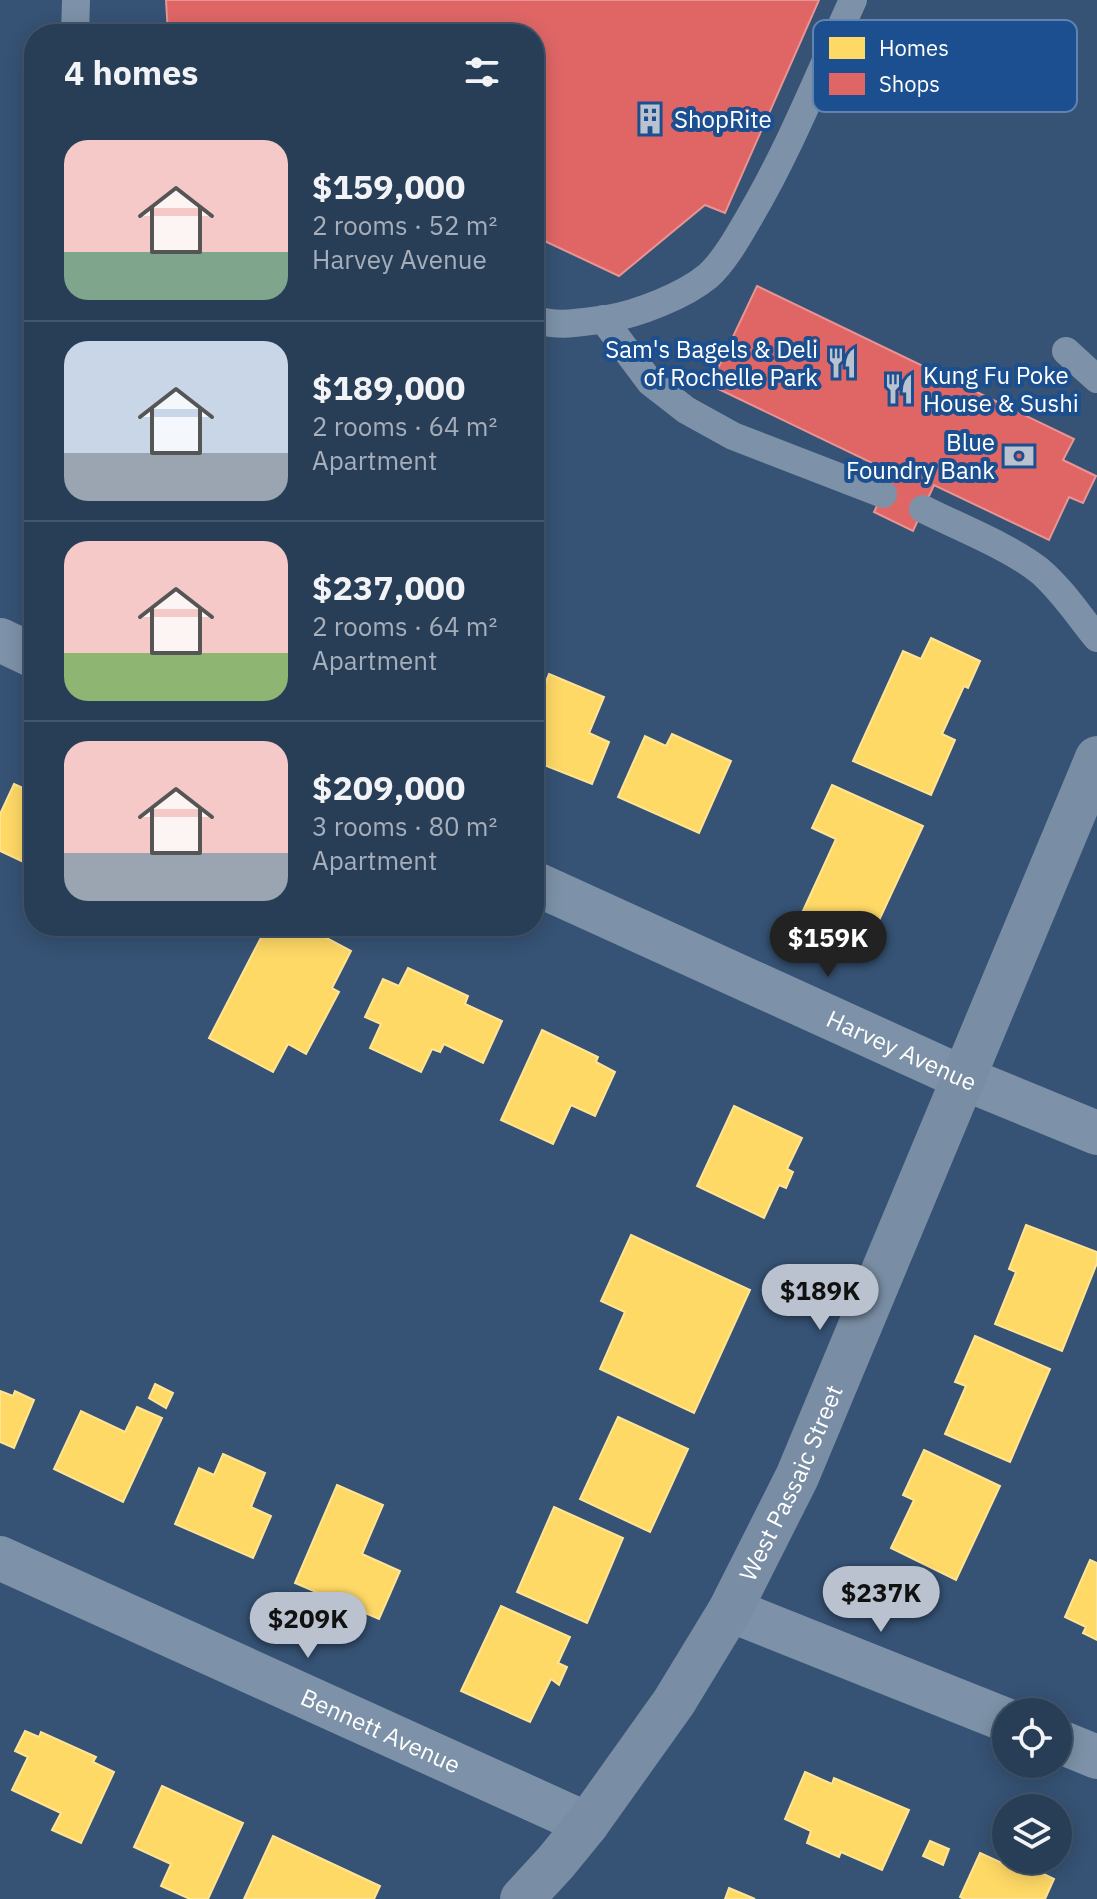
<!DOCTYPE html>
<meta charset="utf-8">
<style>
:root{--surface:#283e57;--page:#344961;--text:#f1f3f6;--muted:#a5aeba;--line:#44576d;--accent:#b9c2ce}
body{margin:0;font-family:"IBM Plex Sans",sans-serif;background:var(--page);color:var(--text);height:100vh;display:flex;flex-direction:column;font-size:30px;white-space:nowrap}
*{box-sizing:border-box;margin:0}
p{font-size:26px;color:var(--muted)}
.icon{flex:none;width:44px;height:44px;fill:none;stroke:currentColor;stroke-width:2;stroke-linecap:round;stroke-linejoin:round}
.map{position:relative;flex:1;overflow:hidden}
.drawer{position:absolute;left:24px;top:24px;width:520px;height:912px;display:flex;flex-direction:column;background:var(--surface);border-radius:32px;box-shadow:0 4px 20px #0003,0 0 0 2px var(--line)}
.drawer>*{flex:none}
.tools{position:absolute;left:992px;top:1698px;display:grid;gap:16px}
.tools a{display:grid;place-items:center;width:80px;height:80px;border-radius:50%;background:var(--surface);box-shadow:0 4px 20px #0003,0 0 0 2px var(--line);font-size:40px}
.price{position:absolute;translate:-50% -68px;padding:0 18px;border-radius:28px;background:var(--accent);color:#111;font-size:26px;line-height:52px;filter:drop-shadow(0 2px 4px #0008)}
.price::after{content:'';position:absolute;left:50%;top:48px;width:24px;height:18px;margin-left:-12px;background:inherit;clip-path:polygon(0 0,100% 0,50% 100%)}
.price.current{background:#222;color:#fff}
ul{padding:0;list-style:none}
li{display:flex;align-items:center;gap:24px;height:200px;padding:0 40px}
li+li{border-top:2px solid var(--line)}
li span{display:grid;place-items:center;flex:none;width:224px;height:160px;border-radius:24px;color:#555}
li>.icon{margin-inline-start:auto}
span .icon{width:96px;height:96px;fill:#fffc;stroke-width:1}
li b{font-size:34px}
h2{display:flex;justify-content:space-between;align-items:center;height:96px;padding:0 40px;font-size:34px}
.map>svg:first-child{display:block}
.homes{fill:#ffd966;stroke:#ffe494;stroke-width:2}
.shops{fill:#e06666;stroke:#e99494;stroke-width:2}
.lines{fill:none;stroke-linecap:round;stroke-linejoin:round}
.lane{stroke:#7d92a8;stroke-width:28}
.street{stroke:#7d92a8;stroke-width:44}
.secondary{stroke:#798da4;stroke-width:44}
.labels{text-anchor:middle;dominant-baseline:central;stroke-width:8;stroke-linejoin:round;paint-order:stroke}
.poi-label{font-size:24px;fill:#fff;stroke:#1b4f8f;text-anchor:start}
.street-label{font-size:24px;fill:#fff;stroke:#1b4f8f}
.key{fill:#1b4f8f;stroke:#5f84b1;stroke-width:2}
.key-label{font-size:22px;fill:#fff}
</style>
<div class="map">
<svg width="1097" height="1899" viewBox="0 0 1097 1899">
<rect width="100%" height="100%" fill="#365274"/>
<g class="homes">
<path d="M 931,638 L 980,661 L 968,688 L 964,686 L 942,734 L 955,740 L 931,795 L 853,761 L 903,651 L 921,659 Z"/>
<path d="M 549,674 L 604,697 L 589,733 L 609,742 L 592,784 L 534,761 L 534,712 Z"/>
<path d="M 672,734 L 731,761 L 699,833 L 618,797 L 645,736 L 666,746 Z"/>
<path d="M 14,784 L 34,793 L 34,867 L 0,851 L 0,814 Z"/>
<path d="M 832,785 L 923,826 L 868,944 L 802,913 L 836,839 L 812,828 Z"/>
<path d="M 267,926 L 304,926 L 351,951 L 332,988 L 339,992 L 306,1054 L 288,1044 L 273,1072 L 209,1038 Z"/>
<path d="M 408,968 L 468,996 L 465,1004 L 502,1021 L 483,1063 L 444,1044 L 440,1052 L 432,1049 L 421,1072 L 370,1048 L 381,1024 L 365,1017 L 383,979 L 399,986 Z"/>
<path d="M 542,1030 L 598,1057 L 596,1062 L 615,1072 L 595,1116 L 571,1105 L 553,1144 L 501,1120 Z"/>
<path d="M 734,1106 L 802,1138 L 787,1169 L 793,1172 L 786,1188 L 779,1185 L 764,1218 L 697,1186 Z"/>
<path d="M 1026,1225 L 1097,1252 L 1097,1263 L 1062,1351 L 995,1324 L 1016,1272 L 1009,1269 Z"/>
<path d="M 631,1235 L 750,1290 L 694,1413 L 600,1369 L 625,1312 L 601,1301 Z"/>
<path d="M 975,1336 L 1050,1369 L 1010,1462 L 945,1434 L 966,1386 L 955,1382 Z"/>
<path d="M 155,1384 L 173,1393 L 166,1408 L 149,1398 Z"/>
<path d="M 0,1391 L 13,1396 L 15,1391 L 34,1400 L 14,1448 L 0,1442 Z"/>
<path d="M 137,1407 L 162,1418 L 123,1502 L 54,1469 L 81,1411 L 125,1432 Z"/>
<path d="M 618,1417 L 688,1449 L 650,1532 L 580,1499 Z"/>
<path d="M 924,1450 L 1000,1486 L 956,1580 L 891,1548 L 914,1500 L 903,1495 Z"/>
<path d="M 223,1454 L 265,1473 L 251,1507 L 271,1516 L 253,1558 L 175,1524 L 199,1468 L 214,1475 Z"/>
<path d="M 337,1485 L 383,1505 L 362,1554 L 400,1571 L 379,1619 L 295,1583 Z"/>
<path d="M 554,1507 L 623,1538 L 587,1623 L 517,1592 Z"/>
<path d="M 1090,1560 L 1097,1563 L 1097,1640 L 1083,1633 L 1086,1627 L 1065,1617 Z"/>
<path d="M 501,1606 L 570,1637 L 558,1663 L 567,1667 L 559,1685 L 551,1679 L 530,1722 L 461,1691 Z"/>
<path d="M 25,1731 L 39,1737 L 41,1732 L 96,1757 L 93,1762 L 114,1772 L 81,1843 L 52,1830 L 61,1813 L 12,1790 L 28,1757 L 15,1751 Z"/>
<path d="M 805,1772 L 832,1784 L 834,1778 L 909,1810 L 882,1870 L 841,1852 L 839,1857 L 807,1843 L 811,1831 L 785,1819 Z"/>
<path d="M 162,1786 L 243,1823 L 208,1899 L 190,1899 L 161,1886 L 171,1864 L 134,1847 Z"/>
<path d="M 273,1836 L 380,1886 L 374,1899 L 244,1899 Z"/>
<path d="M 930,1841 L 949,1849 L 943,1865 L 923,1856 Z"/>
<path d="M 980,1853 L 1004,1864 L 1006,1860 L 1015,1860 L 1054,1879 L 1045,1899 L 964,1899 L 960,1897 Z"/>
<path d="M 729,1888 L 755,1899 L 725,1899 Z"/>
</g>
<g class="shops">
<path d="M 166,0 L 819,0 L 725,213 L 705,205 L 619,276 L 534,236 L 534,34 L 168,34 Z"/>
<path d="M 757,286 L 1074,439 L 1063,460 L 1096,476 L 1083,503 L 1069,497 L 1049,540 L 934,485 L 913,531 L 874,512 L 893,473 L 710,385 Z"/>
</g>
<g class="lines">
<g class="lane">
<path d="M 75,34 L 76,0"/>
<path d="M 534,319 C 557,328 582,322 607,319 C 637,314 684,296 708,276 C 724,262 739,235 750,216 C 790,148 820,72 853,0"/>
<path d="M 603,319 L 650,382 L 686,410 L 733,436 L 883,494"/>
<path d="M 1066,351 L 1097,379"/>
<path d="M 923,509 C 959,527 1010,547 1040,571 C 1062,590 1079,616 1097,638"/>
</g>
<g class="street">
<path d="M 0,640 L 34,656"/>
<path id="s1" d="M 534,883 L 963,1078 L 1097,1133"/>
<path id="s2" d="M 0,1558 L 587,1824"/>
<path d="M 730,1610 L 1006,1720"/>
<path d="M 1058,1741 L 1097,1757"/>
</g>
<path class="secondary" id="s3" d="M 522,1899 L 556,1862 L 587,1824 L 674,1702 L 730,1610 L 797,1477 L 1097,758"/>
</g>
<defs>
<g id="building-bare" transform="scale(2.4)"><path d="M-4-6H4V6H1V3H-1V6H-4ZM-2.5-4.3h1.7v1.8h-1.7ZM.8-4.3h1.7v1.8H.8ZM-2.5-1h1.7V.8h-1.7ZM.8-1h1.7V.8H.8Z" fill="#b9c2ce" stroke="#1b4f8f" stroke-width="2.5" paint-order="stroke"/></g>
<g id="restaurant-bare" transform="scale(2.4)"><path d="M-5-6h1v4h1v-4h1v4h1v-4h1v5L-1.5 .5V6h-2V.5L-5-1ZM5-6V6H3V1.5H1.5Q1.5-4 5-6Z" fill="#b9c2ce" stroke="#1b4f8f" stroke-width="2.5" paint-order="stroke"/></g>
<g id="bank-bare" transform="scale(2.4)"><path d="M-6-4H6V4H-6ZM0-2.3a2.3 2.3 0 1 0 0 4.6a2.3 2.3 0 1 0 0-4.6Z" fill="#b9c2ce" stroke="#1b4f8f" stroke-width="2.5" paint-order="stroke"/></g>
</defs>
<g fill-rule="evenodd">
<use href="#building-bare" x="650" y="119"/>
<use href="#restaurant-bare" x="842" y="363"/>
<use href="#restaurant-bare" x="899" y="389"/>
<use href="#bank-bare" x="1019" y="456"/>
</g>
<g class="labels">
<g class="poi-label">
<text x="674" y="119">ShopRite</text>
<text x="818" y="349" text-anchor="end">Sam's Bagels &amp; Deli<tspan x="818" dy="28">of Rochelle Park</tspan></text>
<text x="923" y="375">Kung Fu Poke<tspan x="923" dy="28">House &amp; Sushi</tspan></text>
<text x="995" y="442" text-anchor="end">Blue<tspan x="995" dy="28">Foundry Bank</tspan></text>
</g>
<g class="street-label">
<text stroke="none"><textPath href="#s1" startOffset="404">Harvey Avenue</textPath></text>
<text stroke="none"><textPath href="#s3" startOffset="498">West Passaic Street</textPath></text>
<text stroke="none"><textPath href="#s2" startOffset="418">Bennett Avenue</textPath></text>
</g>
</g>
<rect x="813" y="20" width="264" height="92" rx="12" class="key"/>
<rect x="829" y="37" width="36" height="22" fill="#ffd966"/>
<rect x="829" y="73" width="36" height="22" fill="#e06666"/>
<g class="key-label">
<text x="879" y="56">Homes</text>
<text x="879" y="92">Shops</text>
</g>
</svg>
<div class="tools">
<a><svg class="icon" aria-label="locate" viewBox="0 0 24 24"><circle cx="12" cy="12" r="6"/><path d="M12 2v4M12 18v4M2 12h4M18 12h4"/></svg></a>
<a><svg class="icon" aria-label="layers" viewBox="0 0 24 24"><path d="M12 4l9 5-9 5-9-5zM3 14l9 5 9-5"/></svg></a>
</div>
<b class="price current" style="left:828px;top:979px">$159K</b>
<b class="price" style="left:820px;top:1332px">$189K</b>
<b class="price" style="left:881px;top:1634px">$237K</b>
<b class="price" style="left:308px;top:1660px">$209K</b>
<section class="drawer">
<h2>4 homes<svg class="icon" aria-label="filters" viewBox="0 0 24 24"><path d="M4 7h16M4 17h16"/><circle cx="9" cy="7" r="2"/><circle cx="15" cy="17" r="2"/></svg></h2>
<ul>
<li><span style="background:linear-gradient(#f6c9c9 70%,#7fa58c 0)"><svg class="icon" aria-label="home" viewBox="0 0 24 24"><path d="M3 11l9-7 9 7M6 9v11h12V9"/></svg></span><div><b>$159,000</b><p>2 rooms · 52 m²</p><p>Harvey Avenue</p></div></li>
<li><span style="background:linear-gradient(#c9d6e8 70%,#9aa5b1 0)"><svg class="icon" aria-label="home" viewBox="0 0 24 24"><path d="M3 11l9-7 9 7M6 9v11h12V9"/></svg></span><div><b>$189,000</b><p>2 rooms · 64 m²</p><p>Apartment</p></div></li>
<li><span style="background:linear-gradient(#f6c9c9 70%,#8fb573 0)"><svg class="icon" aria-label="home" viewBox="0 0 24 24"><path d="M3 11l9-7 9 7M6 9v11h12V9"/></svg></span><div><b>$237,000</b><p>2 rooms · 64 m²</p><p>Apartment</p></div></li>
<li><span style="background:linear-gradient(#f6c9c9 70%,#9aa5b1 0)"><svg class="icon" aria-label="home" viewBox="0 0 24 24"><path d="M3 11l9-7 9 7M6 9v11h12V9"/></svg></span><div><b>$209,000</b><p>3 rooms · 80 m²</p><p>Apartment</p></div></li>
</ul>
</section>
</div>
